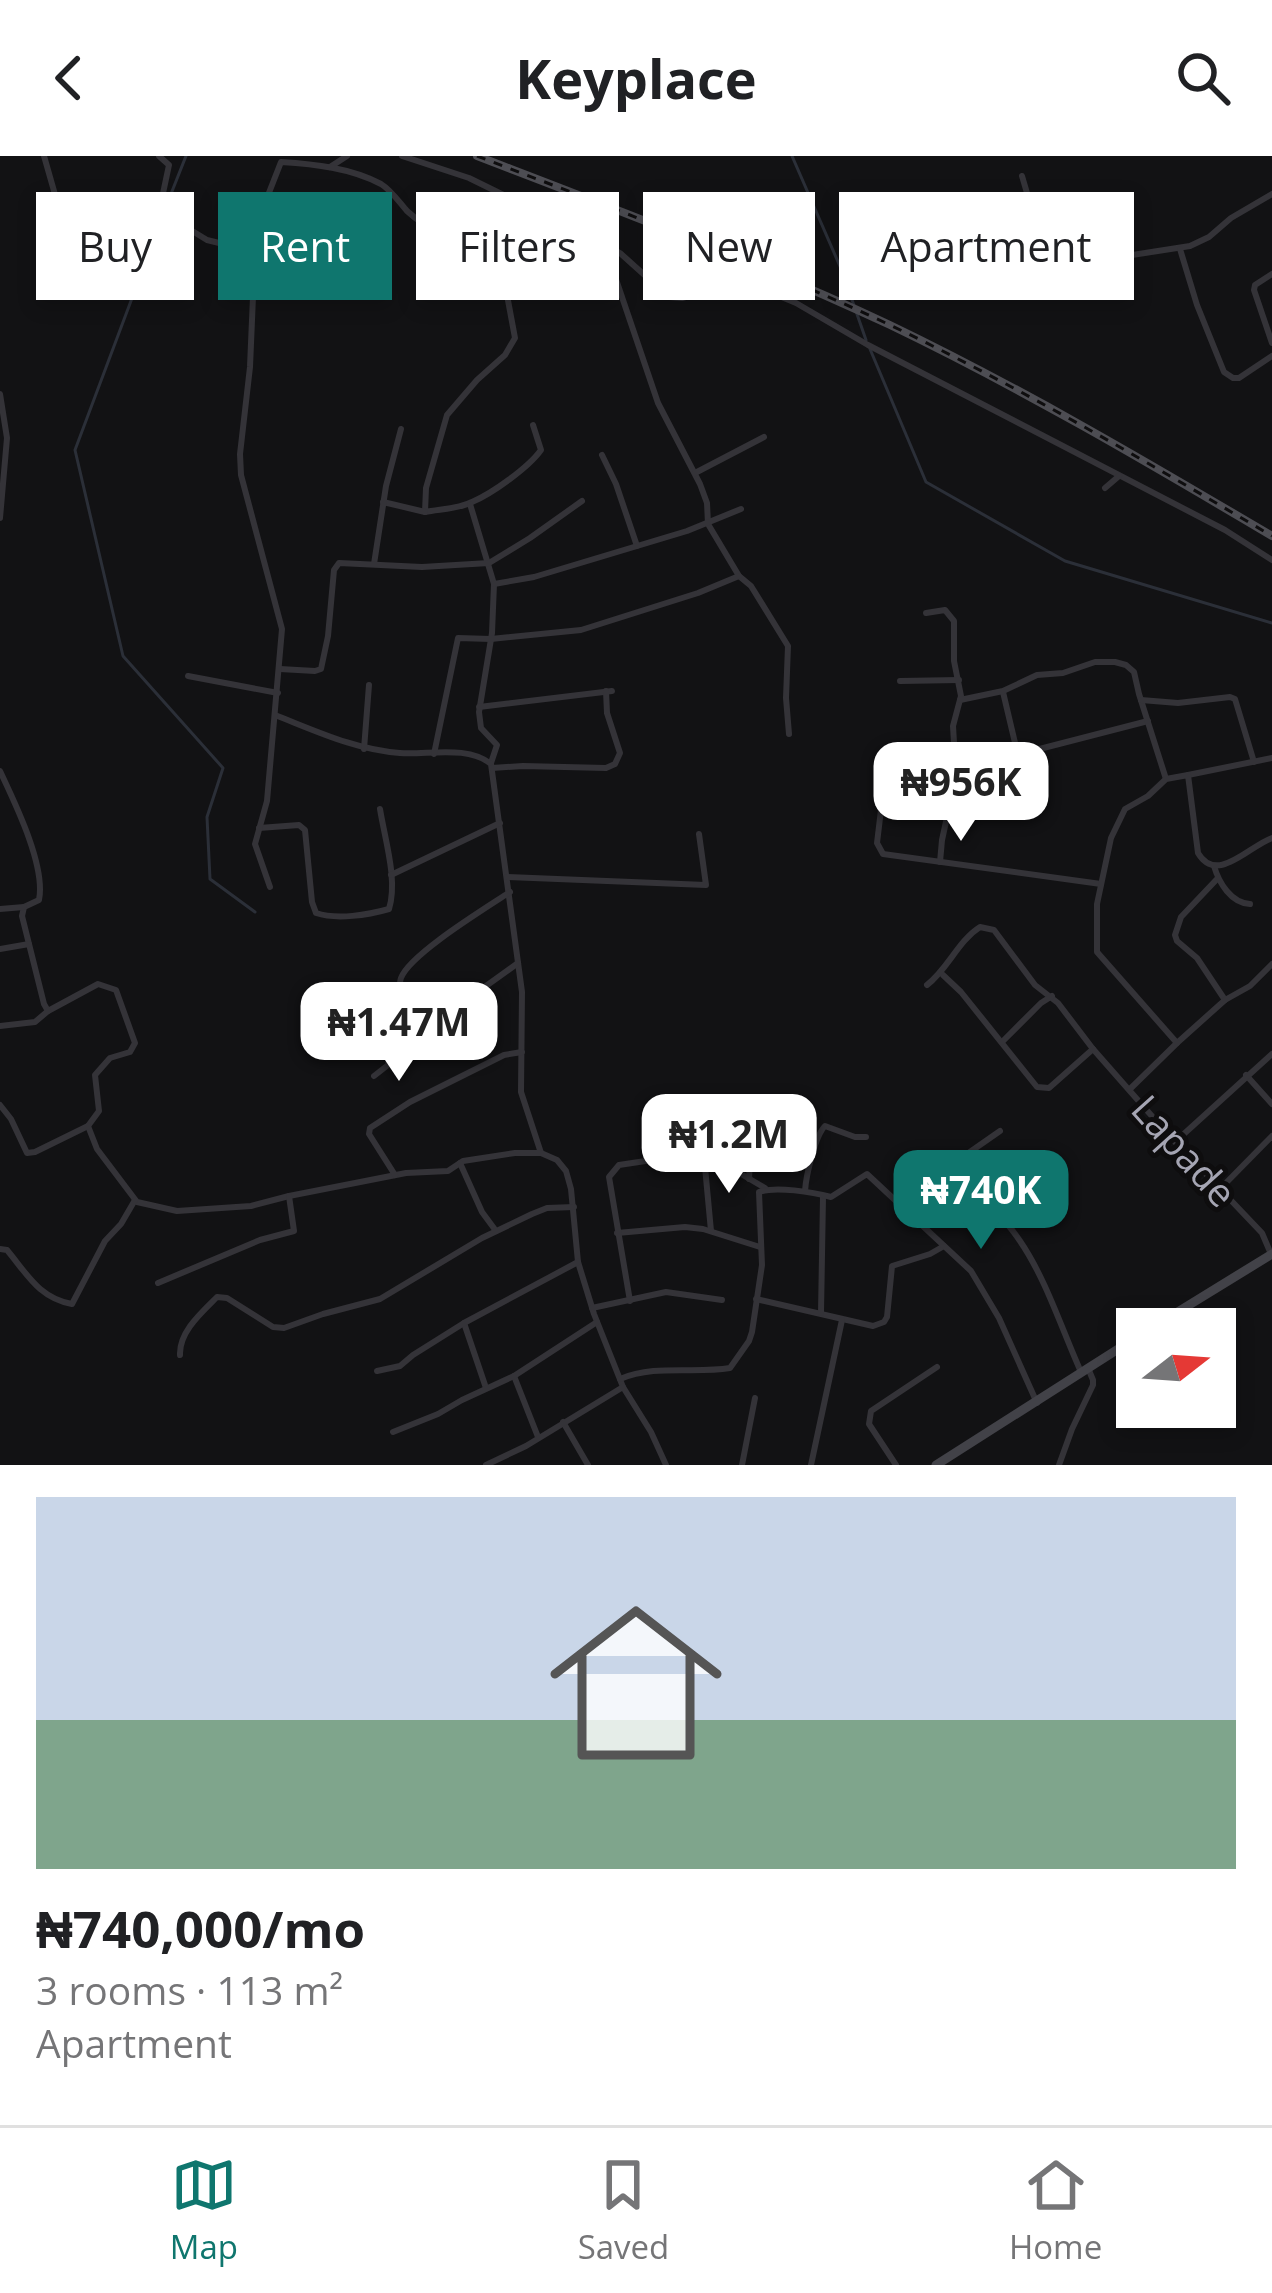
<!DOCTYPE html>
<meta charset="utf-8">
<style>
:root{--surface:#fff;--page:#f2f2f2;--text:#202124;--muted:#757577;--line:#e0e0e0;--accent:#0f766e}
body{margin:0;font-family:"Open Sans",sans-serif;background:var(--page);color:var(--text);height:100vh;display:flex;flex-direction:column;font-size:45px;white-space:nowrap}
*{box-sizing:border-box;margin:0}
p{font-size:39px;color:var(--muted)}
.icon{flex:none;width:66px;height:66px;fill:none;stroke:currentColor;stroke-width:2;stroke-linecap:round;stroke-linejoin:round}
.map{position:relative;height:1309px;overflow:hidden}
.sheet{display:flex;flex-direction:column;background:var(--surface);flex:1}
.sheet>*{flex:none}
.banner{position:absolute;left:36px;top:36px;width:1200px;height:108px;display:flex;gap:24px}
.needle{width:78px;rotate:73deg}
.fabs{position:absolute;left:1116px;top:1152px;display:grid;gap:24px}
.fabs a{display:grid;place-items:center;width:120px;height:120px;border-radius:0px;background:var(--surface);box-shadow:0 6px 18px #0003;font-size:60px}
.price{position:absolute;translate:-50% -102px;padding:0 27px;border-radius:24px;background:#fff;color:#222;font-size:39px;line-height:78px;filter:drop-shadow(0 3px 6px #0008)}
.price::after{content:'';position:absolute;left:50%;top:72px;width:36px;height:27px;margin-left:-18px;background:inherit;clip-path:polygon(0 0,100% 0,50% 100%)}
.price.selected{background:var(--accent);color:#fff}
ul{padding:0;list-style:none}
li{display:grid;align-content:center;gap:24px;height:636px;padding:0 36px}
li+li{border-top:3px solid var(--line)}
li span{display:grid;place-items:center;height:372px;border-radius:0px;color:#555}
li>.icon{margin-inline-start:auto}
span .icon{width:216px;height:216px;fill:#fffc;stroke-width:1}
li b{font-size:51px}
.pill{padding:0 42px;border-radius:0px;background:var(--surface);box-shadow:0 6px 18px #0003;font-size:42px;line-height:108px}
.pill.selected{background:var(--accent);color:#fff}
header{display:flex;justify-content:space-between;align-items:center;height:156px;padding:0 36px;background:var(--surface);font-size:54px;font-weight:700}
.tab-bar{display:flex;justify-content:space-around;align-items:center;height:168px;border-top:3px solid var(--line);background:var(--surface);font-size:33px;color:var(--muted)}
.tab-bar a{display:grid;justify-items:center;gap:6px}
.tab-bar .selected{color:var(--accent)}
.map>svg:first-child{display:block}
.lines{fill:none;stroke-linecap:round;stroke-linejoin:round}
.stream{stroke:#2b2f38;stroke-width:3}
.minor{stroke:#343338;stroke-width:6}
.secondary{stroke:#424248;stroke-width:9}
.rail-casing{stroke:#4d4d53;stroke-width:8}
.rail{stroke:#0e0d0e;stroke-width:3;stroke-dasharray:9;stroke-linecap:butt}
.labels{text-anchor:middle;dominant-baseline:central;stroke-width:10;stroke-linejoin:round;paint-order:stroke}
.street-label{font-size:39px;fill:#a5a5b3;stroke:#0e0d0e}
</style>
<header><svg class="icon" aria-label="back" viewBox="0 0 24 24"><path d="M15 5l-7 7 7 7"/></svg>Keyplace<svg class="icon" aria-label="search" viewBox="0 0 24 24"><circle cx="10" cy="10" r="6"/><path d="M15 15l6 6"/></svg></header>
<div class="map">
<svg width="1272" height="1309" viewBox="0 0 1272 1309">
<rect width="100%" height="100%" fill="#121214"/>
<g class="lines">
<g class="stream">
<path d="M 792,0 L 842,115 L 866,184"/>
<path d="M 167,48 L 186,0"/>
<path d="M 164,57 L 75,294 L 123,500 L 223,612 L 207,661 L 210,723 L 255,756"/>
<path d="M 870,193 L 926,326 L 1065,405 L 1272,467"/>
</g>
<g class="minor">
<path d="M 44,0 L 60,56"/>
<path d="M 159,0 L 169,9 L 162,42 L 165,55 L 171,62 L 207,84 L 256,96"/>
<path d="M 402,0 L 469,22 L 602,87 L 620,97 L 669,141 L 682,142 L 732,128 L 772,137 L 796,147 L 868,189 L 1225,374 L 1272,404"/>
<path d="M 330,11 L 347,0"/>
<path d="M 1022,20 L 1047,105 L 1055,111 L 1190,90 L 1209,81 L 1231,62 L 1272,38"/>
<path d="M 604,88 L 658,247 L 700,328 L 707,347 L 708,368 L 739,420 L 751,430 L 788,490 L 786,542 L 789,578"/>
<path d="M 1180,93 L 1197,149 L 1224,216 L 1233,222 L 1239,222 L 1272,200"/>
<path d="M 1272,118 L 1255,129 L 1254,134 L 1272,187"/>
<path d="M 0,238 L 7,282 L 0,362"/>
<path d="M 533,269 L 541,294 C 529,311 493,337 472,346 C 459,353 440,353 425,356 L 426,332 L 447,259 L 477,224 L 505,199 L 515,182 L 507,139 L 490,100 L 491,88 L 516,77 L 542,58 L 571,51"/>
<path d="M 602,299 L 616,328 L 637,390"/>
<path d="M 695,317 L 764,281"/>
<path d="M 1105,332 L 1119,320"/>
<path d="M 383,346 L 425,356"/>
<path d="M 470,348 L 494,428 L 492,477 L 479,556 L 481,572 L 497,589 L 491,607"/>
<path d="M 374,408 L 386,330 L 401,273"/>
<path d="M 494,428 L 534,421 L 687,375 L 741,353"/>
<path d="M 926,457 L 945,454 L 954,465 L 954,505 L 961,540 L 953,570 L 956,620 L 942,684 L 940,706"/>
<path d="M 280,513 L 315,515 L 321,513 L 328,480 L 334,414 L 339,407 L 422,411 L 489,407 L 530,382 L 582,345"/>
<path d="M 188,520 L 278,537"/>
<path d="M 900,525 L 959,524"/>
<path d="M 1003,536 L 1016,591 L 1024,597 L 1148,565"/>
<path d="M 960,544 L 1003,535 L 1037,519 L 1063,517 L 1095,506 L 1115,506 L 1126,509 L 1134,516 L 1139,538 L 1166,623"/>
<path d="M 1141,544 L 1178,547 L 1230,541 L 1235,543 L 1254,606"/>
<path d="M 479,551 L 612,535"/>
<path d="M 275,559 C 316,575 356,594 400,597 C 428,599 468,589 491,608 L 522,836 L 521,936 L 541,997"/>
<path d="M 364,593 L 369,529"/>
<path d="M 888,596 L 877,687 L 883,698 L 1101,728"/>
<path d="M 434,598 L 458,482 L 491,483 L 581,474 L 698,437 L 739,420"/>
<path d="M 492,612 L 523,610 L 606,612 L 615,608 L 620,597 L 607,557 L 606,535"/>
<path d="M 0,615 C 15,647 46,710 39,744 L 24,751 L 22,760 L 44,848 L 48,855 L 98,828 L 116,834 L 135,887 L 130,896 L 110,902 L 95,919 L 99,955 L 88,970 L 97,993 L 137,1046 L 177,1055 L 251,1050 L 289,1040 L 406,1017 L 448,1015 L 463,1005 L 515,997 L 541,997 L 557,1004 L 566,1015 L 571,1033 L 578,1106 L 594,1158 L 623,1231 L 651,1276 L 666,1309"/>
<path d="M 1188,619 L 1272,602"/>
<path d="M 259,672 L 299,669 L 305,674 L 312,746 L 316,757 C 337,764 368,759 389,753 C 398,724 385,684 380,653"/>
<path d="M 1214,710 C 1219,727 1231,747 1250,748"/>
<path d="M 391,719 L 500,667"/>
<path d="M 507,721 L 706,729 L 699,678"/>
<path d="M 1218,722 L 1181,761 L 1175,779 L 1177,785 L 1197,802 L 1225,844"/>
<path d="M 270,731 L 255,688 L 267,645 L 282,473 L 241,319 L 240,298 L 250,211 L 256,70 L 281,6 C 314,8 351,12 381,28 C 391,34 399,46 407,55 C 430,77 464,84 494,85"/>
<path d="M 0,753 L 24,751"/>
<path d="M 0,793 L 29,788"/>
<path d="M 943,819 L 961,836 L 1037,931 L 1049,932 L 1093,893"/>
<path d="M 927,829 C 948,813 958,785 980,771 L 994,774 L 1035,829 L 1058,847 L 1093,893 L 1165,975 L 1262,1077 L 1271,1098"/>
<path d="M 400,842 C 400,836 399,827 401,822 C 410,798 486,752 510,736"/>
<path d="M 0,870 L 35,866 L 48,855"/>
<path d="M 1002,886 L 1041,847 L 1052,840"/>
<path d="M 1177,887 L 1225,844 L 1250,830 L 1272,808"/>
<path d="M 1246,919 L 1272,948"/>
<path d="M 374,920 L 388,909 C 390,892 400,888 415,881 L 518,807"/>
<path d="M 1130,933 L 1177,887 L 1097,796 L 1097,748 L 1111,682 L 1125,653 L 1148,640 L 1166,623 L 1188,619 L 1198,697 C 1217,729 1249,690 1272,682"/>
<path d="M 0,949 L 11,963 L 27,997 L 35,996 L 88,970"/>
<path d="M 1000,975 L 957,1005 L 956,1012 C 977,1035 1002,1058 1020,1085 C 1046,1123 1062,1174 1081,1216"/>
<path d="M 1175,986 L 1272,898"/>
<path d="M 460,1007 L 482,1056 L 496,1075"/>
<path d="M 395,1019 L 369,978 L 370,972 L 410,946 L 504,899 L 522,896"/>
<path d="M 749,1023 L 751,986"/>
<path d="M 1219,1034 L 1272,980"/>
<path d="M 805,1035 C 806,1020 815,980 825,970 L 855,981 L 866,981"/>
<path d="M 711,1075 L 705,1011 L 709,1002 L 714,1002 L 765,1032"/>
<path d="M 617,1077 L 685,1071 L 703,1073 L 760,1091"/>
<path d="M 0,1093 L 7,1094 C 27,1118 39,1142 72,1148 L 105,1085 L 121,1068 L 135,1044"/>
<path d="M 158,1127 L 260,1084 L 294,1075 L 289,1040"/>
<path d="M 756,1143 L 873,1170 L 884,1166 L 887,1161 L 892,1110 L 930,1098 L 944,1090"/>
<path d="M 630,1145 L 609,1021 L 619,1009 L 672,1001"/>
<path d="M 592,1152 L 666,1136 L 722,1144"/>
<path d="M 821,1157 L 823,1041"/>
<path d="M 464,1167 L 486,1232"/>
<path d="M 180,1199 C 179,1176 201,1157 217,1141 L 227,1142 L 273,1171 L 284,1172 L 323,1158 L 380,1143 L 482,1082 L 532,1058 L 547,1052 L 574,1051"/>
<path d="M 377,1215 L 400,1210 L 413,1199 L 464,1167 L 578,1106"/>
<path d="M 514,1220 L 538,1281"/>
<path d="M 620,1223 C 656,1208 693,1218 730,1212 L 749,1185 L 752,1176 L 762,1109 L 759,1036 C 775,1030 813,1036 831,1041 L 867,1018 L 971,1115 L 999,1162 L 1037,1247"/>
<path d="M 563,1266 L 588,1309"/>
<path d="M 393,1276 L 438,1258 L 462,1244 L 514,1220 L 597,1166"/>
<path d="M 486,1309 L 526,1290 L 623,1231"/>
<path d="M 742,1309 L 755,1242"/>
<path d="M 811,1309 L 842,1164"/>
<path d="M 896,1309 L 869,1268 L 871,1255 L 937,1211"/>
<path d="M 1059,1309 L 1072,1273 L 1093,1229 L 1093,1224 L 1088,1212"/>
</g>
<g class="secondary">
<path d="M 1150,1173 L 1272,1098"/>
<path d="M 936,1309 L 1137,1181"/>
</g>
<g class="rail-casing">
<path id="rail" d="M 477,0 C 615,53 756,106 890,169 C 1021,232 1147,306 1272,380"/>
</g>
<use href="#rail" class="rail"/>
</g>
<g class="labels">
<g class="street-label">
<text transform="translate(1185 994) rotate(48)">Lapade</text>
</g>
</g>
</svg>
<div class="fabs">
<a><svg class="needle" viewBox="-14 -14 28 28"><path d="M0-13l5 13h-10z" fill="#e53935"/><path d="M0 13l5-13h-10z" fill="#757577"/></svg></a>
</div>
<b class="price" style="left:961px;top:688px">₦956K</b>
<b class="price" style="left:399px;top:928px">₦1.47M</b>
<b class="price" style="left:729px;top:1040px">₦1.2M</b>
<b class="price selected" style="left:981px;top:1096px">₦740K</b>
<div class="banner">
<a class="pill">Buy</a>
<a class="pill selected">Rent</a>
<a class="pill">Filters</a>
<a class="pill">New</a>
<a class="pill">Apartment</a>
</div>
</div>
<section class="sheet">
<ul>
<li><span style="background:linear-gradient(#c9d6e8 60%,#7fa58c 0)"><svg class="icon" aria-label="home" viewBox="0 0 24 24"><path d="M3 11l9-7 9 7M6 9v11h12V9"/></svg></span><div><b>₦740,000/mo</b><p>3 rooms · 113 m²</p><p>Apartment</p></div></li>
</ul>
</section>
<nav class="tab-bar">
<a class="selected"><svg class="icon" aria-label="map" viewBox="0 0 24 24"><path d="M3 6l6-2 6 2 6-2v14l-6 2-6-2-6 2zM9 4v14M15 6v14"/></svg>Map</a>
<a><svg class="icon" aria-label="saved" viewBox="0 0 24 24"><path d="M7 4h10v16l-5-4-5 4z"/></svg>Saved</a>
<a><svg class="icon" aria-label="home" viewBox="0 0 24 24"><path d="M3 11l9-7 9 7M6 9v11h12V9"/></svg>Home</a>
</nav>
